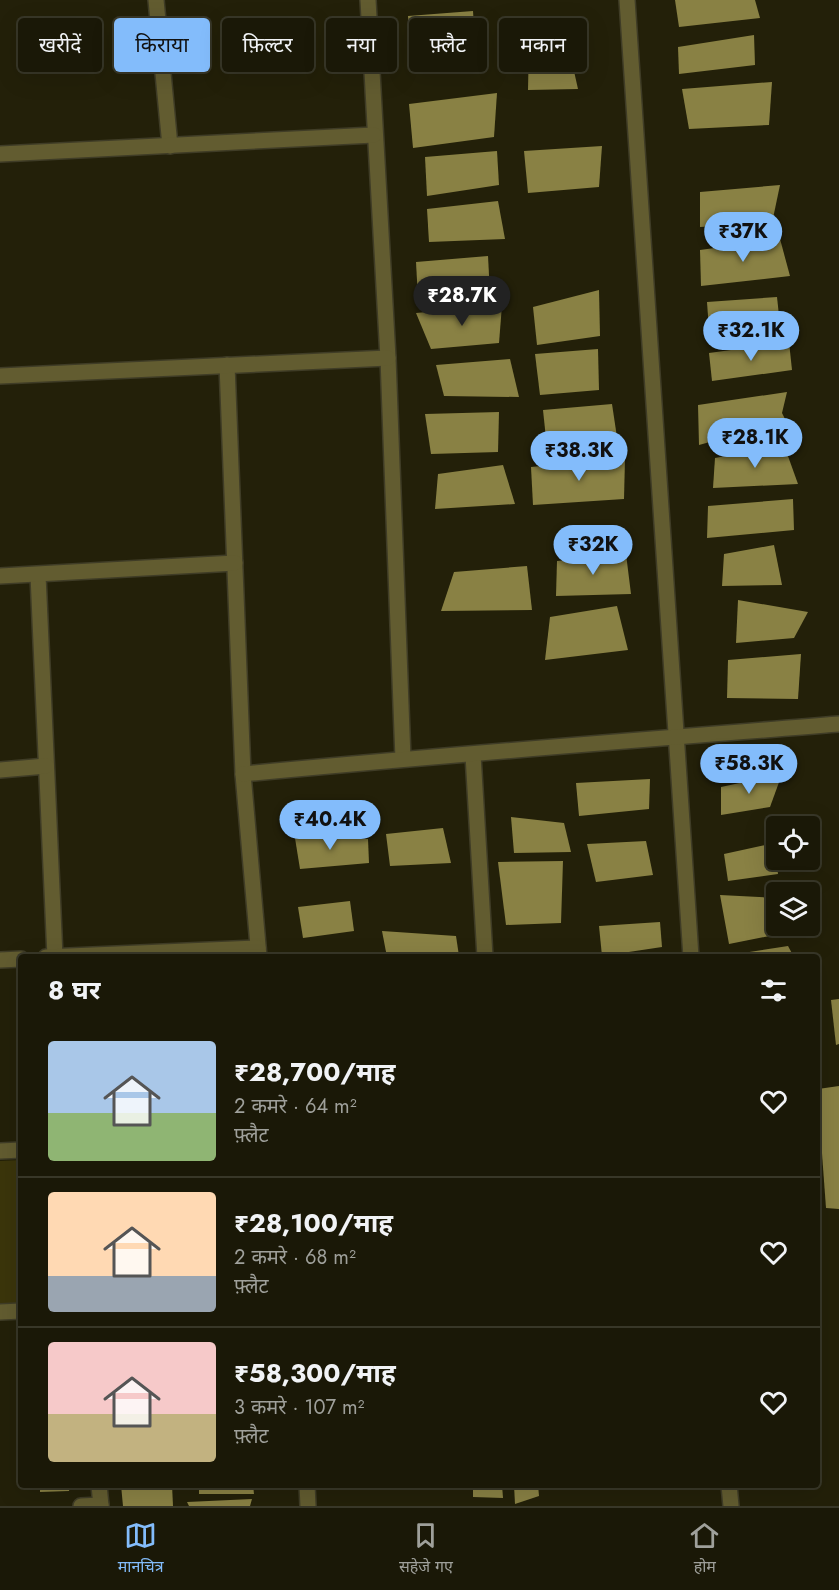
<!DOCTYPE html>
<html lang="hi">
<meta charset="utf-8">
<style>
:root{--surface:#1a1807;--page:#232111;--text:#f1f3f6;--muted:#9fa09b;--line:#383728;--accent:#83bcfb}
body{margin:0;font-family:Jost,"Noto Sans Devanagari",sans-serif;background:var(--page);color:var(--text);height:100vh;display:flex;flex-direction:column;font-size:22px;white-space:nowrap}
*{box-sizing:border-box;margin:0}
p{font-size:20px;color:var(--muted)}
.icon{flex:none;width:33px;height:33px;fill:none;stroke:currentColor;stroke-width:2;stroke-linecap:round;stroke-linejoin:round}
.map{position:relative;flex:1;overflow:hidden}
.panel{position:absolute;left:18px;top:954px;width:802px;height:534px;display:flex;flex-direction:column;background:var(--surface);border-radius:6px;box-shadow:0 6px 24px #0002,0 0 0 2px var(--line)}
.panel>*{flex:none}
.top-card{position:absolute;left:18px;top:18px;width:804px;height:54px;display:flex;gap:12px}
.buttons{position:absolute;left:766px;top:816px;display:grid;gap:12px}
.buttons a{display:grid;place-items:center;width:54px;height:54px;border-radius:6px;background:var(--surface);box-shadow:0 6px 24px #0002,0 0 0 2px var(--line);font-size:30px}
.price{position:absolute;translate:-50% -51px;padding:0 14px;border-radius:21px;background:var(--accent);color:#111;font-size:20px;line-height:39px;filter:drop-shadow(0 2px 3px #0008)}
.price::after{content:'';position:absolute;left:50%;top:36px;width:18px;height:14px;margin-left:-9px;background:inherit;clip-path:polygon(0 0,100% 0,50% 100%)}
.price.selected{background:#222;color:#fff}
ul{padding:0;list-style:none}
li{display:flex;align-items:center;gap:18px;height:150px;padding:0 30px}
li+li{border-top:2px solid var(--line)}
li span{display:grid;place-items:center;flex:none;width:168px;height:120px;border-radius:6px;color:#555}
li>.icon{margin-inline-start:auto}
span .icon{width:72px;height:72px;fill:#fffc;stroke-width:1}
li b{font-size:26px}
h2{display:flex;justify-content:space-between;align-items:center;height:72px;padding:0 30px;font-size:26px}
.chip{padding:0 21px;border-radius:6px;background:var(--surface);box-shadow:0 6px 24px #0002,0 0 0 2px var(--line);font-size:21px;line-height:54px}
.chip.selected{background:var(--accent);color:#111}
.dock{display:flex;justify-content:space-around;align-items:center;height:84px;border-top:2px solid var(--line);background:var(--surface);font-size:16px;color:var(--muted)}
.dock a{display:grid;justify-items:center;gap:3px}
.dock .selected{color:var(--accent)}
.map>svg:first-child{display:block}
.green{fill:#3b350b}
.building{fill:#898144}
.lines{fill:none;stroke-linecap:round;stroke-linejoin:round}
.minor-casing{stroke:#3f3c26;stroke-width:18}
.minor{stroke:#625c30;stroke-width:15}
</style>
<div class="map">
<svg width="839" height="1506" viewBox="0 0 839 1506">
<rect width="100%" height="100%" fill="#232009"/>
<path class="green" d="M 21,1160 L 21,1304 L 0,1305 L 0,1161 Z"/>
<g class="building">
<path d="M 675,0 L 755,0 L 760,18 L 679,27 Z"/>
<path d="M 473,11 L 475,44 L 411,54 L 408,16 Z"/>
<path d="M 754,35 L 755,65 L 679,74 L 678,47 Z"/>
<path d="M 567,40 L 578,89 L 528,90 L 529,41 Z"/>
<path d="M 772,82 L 769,125 L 689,129 L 682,89 Z"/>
<path d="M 497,93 L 494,137 L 413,148 L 409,104 Z"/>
<path d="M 602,146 L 599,187 L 528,193 L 524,151 Z"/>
<path d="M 497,151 L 499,185 L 427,196 L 425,157 Z"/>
<path d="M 780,185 L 772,223 L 700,227 L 700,192 Z"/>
<path d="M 498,201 L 505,239 L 429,242 L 427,209 Z"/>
<path d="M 780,239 L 790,276 L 701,286 L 700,250 Z"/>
<path d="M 488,256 L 490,294 L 418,299 L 416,262 Z"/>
<path d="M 599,290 L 600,336 L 537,345 L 533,307 Z"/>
<path d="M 777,297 L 781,334 L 709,330 L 707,302 Z"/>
<path d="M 502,305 L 499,343 L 431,349 L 416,313 Z"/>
<path d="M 789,342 L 792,370 L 712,381 L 709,353 Z"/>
<path d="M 598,349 L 599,390 L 540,395 L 535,354 Z"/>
<path d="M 510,359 L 519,397 L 444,396 L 436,365 Z"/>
<path d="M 787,392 L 782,413 L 786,421 L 699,445 L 698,405 Z"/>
<path d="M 612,404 L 618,444 L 547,448 L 543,410 Z"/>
<path d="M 499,412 L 498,452 L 431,454 L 425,414 Z"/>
<path d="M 784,445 L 798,484 L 713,488 L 715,458 Z"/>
<path d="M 625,458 L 624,499 L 533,505 L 531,467 Z"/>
<path d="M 503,465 L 515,504 L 435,509 L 438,474 Z"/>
<path d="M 793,499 L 794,530 L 707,538 L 708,506 Z"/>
<path d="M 774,545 L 782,585 L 722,586 L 724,554 Z"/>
<path d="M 626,554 L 631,594 L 556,596 L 557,561 Z"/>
<path d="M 527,566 L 532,610 L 441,611 L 454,572 Z"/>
<path d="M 738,600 L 808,612 L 794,638 L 736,643 Z"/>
<path d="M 617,606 L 628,650 L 545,660 L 550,617 Z"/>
<path d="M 801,654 L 798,699 L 727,698 L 728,660 Z"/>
<path d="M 782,774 L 770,807 L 721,815 L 721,787 Z"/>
<path d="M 650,779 L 649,809 L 579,816 L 576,783 Z"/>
<path d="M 511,817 L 564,823 L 571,852 L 514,853 Z"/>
<path d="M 443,828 L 451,863 L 390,866 L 386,834 Z"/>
<path d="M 294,832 L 368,839 L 369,863 L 300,869 Z"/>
<path d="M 646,841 L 653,875 L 596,882 L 587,844 Z"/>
<path d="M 774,843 L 778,874 L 728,881 L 724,854 Z"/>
<path d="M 563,861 L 561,923 L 506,925 L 498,862 Z"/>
<path d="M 720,895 L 777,898 L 777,926 L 783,926 L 784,933 L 729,944 Z"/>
<path d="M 350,901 L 354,931 L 303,938 L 298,907 Z"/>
<path d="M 660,922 L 662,947 L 602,956 L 599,926 Z"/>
<path d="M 382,931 L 456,936 L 459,956 L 387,957 Z"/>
<path d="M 788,946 L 794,957 L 730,957 L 730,955 Z"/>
<path d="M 839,999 L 839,1044 L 836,1045 L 831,1000 Z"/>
<path d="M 839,1086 L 839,1209 L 826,1208 L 818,1099 L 818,1089 Z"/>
<path d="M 40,1485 L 70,1485 L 69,1491 L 40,1492 Z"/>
<path d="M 121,1485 L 172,1485 L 173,1506 L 123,1506 Z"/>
<path d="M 199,1485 L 253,1485 L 254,1494 L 199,1494 Z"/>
<path d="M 473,1485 L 502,1485 L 503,1498 L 473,1497 Z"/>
<path d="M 514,1485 L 538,1485 L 539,1496 L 515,1504 Z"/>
<path d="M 252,1499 L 250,1506 L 189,1506 L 187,1502 Z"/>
</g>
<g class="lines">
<g class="minor-casing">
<g id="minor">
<path d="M 156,0 L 170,146"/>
<path d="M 368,0 L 388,358 L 403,759"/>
<path d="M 627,0 L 691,957"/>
<path d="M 0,154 L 374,135"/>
<path d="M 227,365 L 243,774 L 259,957"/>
<path d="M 0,376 L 388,358"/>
<path d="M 38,575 L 55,957"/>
<path d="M 0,576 L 235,563"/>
<path d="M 473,755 L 485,957"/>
<path d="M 0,770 L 46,766"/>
<path d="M 243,774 C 441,755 640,740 839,724"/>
<path d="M 46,957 L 258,948"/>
<path d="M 0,960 L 21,959"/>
<path d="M 0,1151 L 21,1150"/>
<path d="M 0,1312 L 21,1311"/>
<path d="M 99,1485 L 101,1506"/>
<path d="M 307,1485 L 308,1506"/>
<path d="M 729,1485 L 731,1506"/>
<path d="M 81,1506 L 101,1505"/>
</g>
</g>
<use href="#minor" class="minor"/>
</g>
</svg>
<div class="buttons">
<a><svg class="icon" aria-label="locate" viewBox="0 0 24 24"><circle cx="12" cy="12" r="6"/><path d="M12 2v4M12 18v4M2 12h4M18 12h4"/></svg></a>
<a><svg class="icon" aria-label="layers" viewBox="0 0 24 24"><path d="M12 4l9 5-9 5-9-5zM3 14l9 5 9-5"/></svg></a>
</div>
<b class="price" style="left:743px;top:263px">₹37K</b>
<b class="price selected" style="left:462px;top:327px">₹28.7K</b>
<b class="price" style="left:751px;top:362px">₹32.1K</b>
<b class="price" style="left:755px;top:469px">₹28.1K</b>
<b class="price" style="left:579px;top:482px">₹38.3K</b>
<b class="price" style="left:593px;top:576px">₹32K</b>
<b class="price" style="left:749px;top:795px">₹58.3K</b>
<b class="price" style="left:330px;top:851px">₹40.4K</b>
<div class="top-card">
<a class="chip">खरीदें</a>
<a class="chip selected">किराया</a>
<a class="chip">फ़िल्टर</a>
<a class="chip">नया</a>
<a class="chip">फ़्लैट</a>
<a class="chip">मकान</a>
</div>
<section class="panel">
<h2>8 घर<svg class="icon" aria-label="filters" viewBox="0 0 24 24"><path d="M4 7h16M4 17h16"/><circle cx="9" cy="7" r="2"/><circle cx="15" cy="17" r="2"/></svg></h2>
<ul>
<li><span style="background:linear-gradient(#a9c7e8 60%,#8fb573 0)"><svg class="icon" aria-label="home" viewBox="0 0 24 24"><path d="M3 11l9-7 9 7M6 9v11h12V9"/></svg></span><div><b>₹28,700/माह</b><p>2 कमरे · 64 m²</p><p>फ़्लैट</p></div><svg class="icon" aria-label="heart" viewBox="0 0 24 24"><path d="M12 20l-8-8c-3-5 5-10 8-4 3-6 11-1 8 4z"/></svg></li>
<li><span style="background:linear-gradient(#ffd9b3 70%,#9aa5b1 0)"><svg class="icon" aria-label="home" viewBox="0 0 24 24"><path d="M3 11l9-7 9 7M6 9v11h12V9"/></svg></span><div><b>₹28,100/माह</b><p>2 कमरे · 68 m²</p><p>फ़्लैट</p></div><svg class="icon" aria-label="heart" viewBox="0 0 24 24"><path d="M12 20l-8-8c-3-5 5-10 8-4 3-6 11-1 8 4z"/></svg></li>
<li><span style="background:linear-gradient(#f6c9c9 60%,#c2b280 0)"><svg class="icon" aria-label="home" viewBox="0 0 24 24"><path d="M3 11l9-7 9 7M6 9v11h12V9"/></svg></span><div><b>₹58,300/माह</b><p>3 कमरे · 107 m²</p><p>फ़्लैट</p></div><svg class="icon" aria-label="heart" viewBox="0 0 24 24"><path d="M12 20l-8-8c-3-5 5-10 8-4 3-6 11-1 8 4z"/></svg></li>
</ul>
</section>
</div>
<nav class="dock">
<a class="selected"><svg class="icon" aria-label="map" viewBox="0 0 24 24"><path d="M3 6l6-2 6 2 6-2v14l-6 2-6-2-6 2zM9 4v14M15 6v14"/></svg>मानचित्र</a>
<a><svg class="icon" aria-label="saved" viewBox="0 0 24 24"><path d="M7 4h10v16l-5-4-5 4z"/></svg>सहेजे गए</a>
<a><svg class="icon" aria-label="home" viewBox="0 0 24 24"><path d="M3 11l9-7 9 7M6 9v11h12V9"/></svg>होम</a>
</nav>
